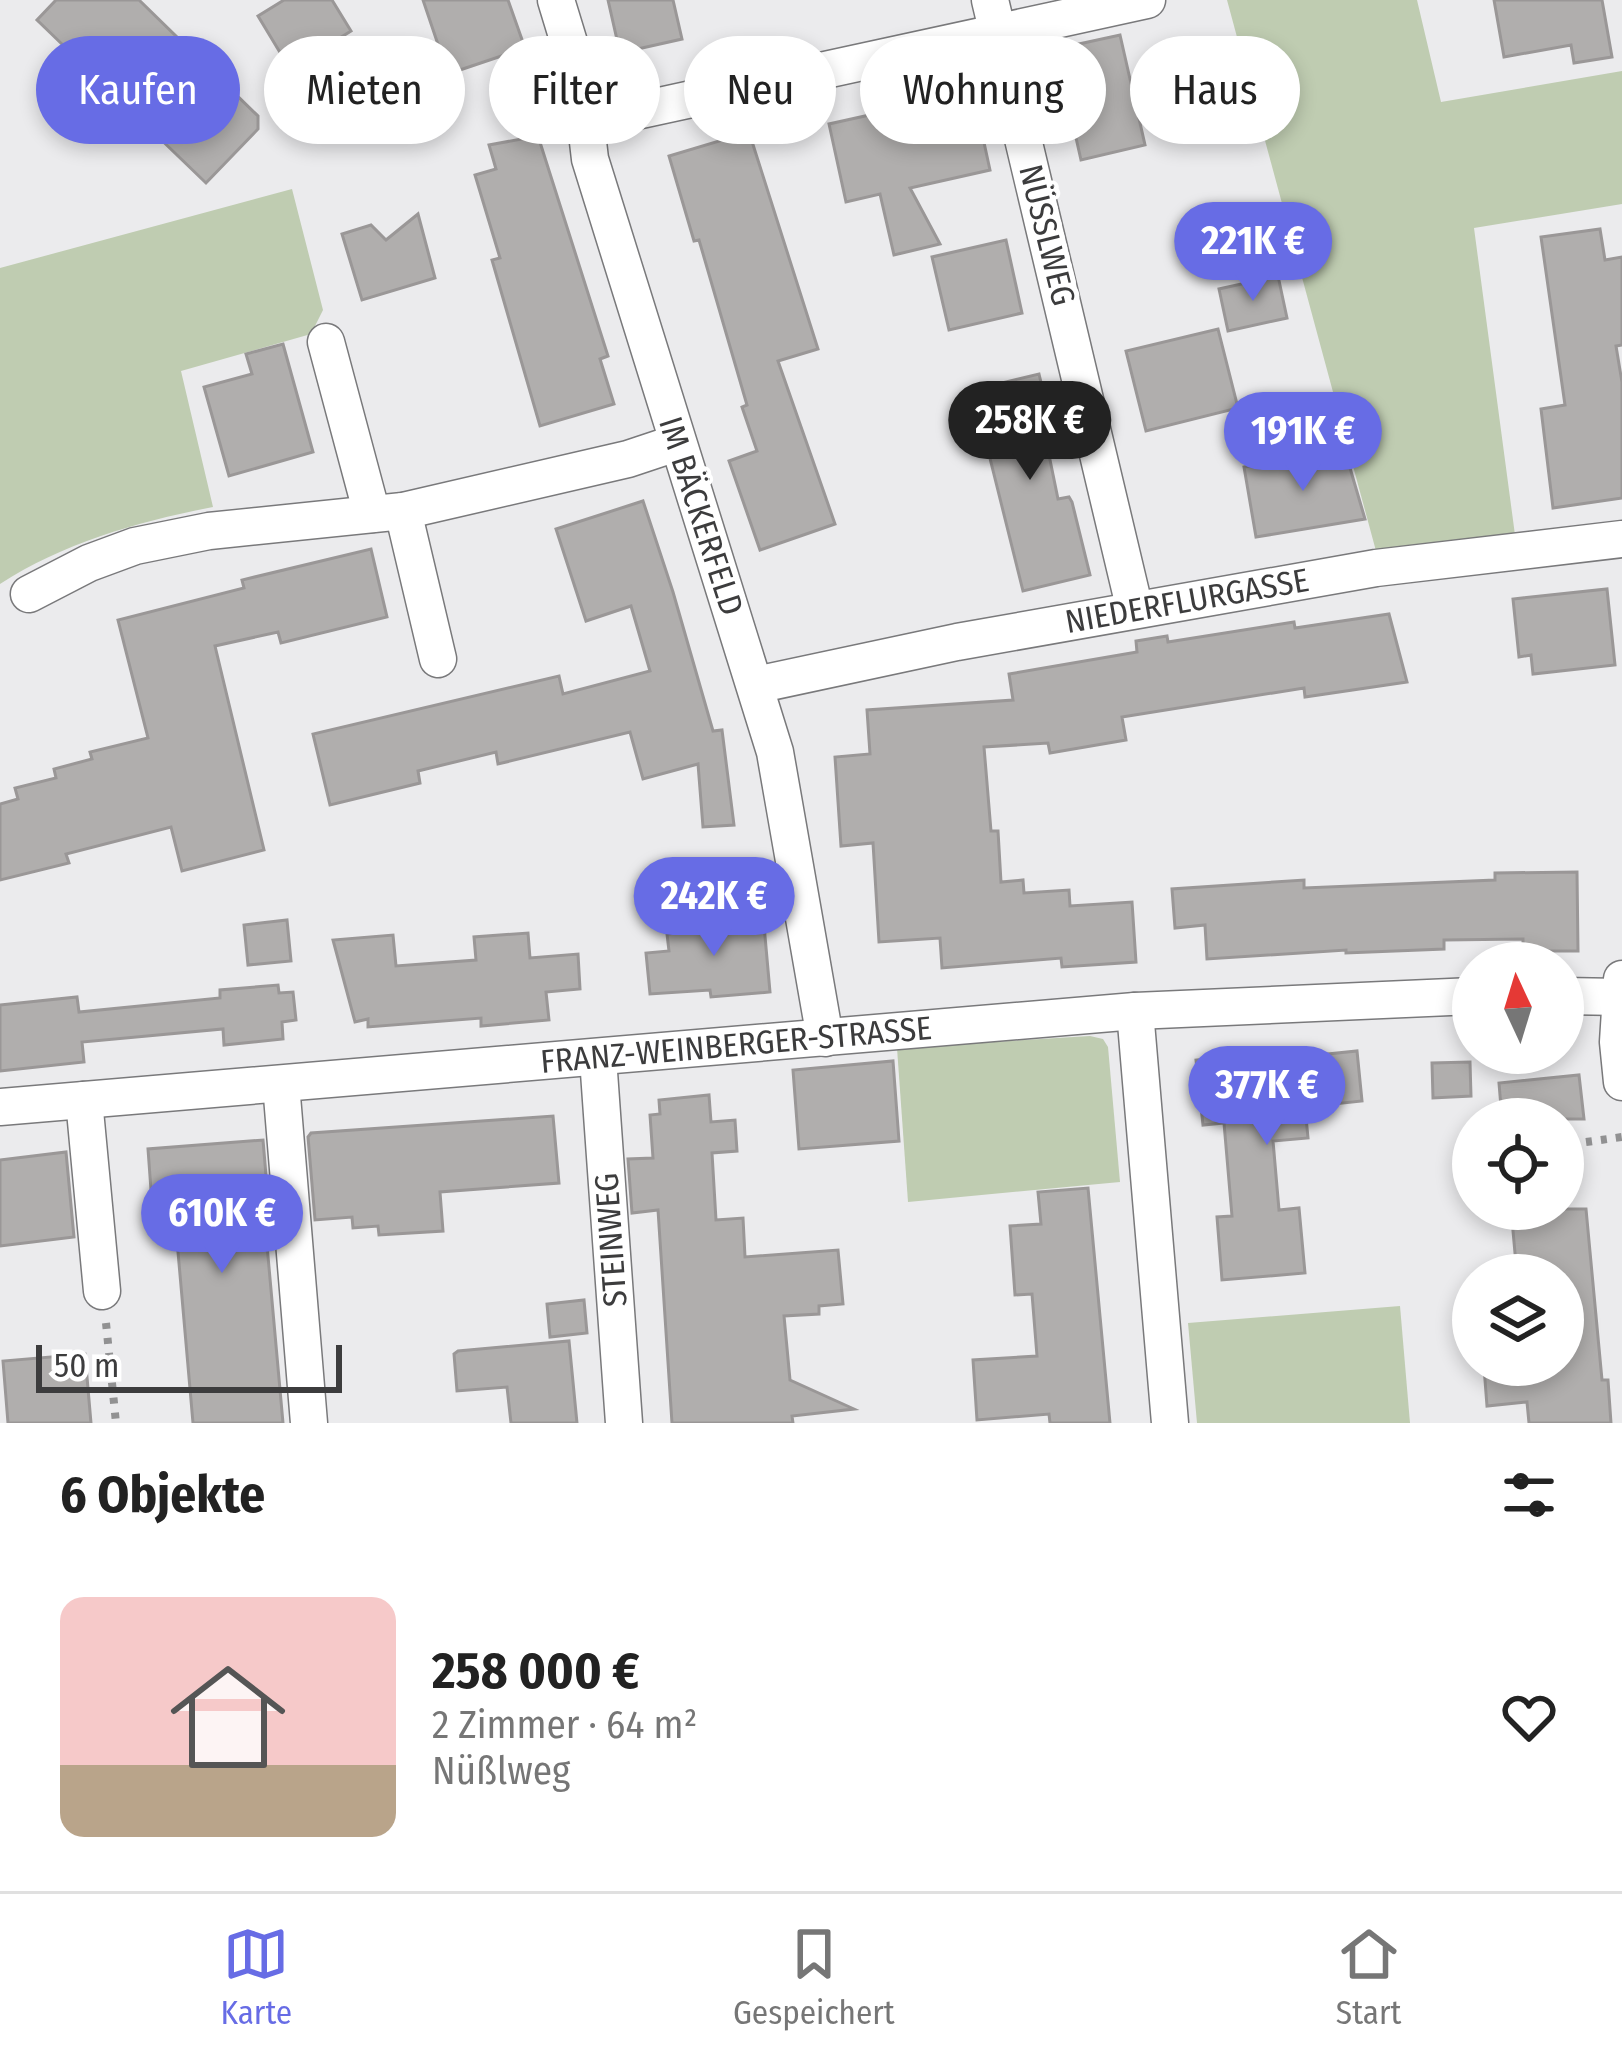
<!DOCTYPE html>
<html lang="de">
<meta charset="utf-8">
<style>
:root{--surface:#fff;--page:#f6f6f6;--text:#222;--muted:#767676;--line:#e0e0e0;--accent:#676ce5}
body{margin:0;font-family:"Fira Sans Condensed",sans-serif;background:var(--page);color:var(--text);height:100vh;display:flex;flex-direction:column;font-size:45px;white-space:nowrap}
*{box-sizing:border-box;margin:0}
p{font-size:39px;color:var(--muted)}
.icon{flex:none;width:66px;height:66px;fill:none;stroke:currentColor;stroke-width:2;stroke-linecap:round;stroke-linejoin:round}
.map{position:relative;height:1423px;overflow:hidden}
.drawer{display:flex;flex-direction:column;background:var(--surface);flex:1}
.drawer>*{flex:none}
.banner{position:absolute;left:36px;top:36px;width:1551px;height:108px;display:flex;gap:24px}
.needle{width:78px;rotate:356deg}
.tools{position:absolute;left:1452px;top:942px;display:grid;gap:24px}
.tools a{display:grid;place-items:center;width:132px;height:132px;border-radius:50%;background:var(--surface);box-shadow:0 6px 18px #0003;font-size:60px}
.scale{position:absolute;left:36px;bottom:30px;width:306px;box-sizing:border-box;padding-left:12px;border:6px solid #3c3c3d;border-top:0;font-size:33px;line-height:42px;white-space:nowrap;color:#3c3c3d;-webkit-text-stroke:9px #fff;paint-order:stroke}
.price{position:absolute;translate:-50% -102px;padding:0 27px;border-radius:42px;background:var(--accent);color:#fff;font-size:39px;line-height:78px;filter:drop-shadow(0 3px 6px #0008)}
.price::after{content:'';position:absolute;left:50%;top:72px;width:36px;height:27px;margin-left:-18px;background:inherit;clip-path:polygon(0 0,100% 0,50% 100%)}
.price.selected{background:#222;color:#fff}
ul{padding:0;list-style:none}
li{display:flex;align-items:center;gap:36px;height:300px;padding:0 60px}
li span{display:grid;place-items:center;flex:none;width:336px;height:240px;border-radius:24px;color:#555}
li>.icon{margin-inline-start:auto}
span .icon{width:144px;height:144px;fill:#fffc;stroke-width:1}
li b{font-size:51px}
h2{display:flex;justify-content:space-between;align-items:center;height:144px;padding:0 60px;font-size:51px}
.pill{padding:0 42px;border-radius:54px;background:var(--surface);box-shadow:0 6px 18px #0003;font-size:42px;line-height:108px}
.pill.selected{background:var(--accent);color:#fff}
.tabs{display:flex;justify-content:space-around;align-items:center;height:168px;border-top:3px solid var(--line);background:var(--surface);font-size:33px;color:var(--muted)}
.tabs a{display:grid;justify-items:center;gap:6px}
.tabs .selected{color:var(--accent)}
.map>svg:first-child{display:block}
.green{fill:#bfccb1}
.building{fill:#b0aead;stroke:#9a9797;stroke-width:3}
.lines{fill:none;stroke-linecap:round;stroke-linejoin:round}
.street-casing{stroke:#79797b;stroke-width:39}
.path{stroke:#919192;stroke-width:8;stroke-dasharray:6 9;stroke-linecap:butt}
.street{stroke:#fff;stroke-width:36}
.labels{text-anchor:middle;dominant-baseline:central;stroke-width:10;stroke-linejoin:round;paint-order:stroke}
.street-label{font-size:33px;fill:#3c3c3d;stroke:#fff}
</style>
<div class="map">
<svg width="1622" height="1423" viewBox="0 0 1622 1423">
<rect width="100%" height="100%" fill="#ebebed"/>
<g class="green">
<path d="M 1227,0 L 1417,0 L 1441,102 L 1622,71 L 1622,204 L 1474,228 L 1515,535 L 1376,551 Z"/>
<path d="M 292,189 L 323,310 L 311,334 L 181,371 L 213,507 C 140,521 63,543 0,584 L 0,268 Z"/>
<path d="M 1090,1036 L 1103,1039 L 1108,1047 L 1120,1182 L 908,1202 L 897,1048 Z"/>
<path d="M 1400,1306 L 1410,1423 L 1197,1423 L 1188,1323 Z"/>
</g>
<g class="building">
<path d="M 56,0 L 139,0 L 258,116 L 258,129 L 206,183 L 37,20 Z"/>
<path d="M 284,0 L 332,0 L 351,31 L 290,69 L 258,16 Z"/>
<path d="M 423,0 L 508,0 L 525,48 L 448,74 Z"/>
<path d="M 608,0 L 673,0 L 682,39 L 620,53 Z"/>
<path d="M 1494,0 L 1602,0 L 1612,57 L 1574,63 L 1571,45 L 1504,57 Z"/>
<path d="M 1120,35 L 1145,145 L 1081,160 L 1056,49 Z"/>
<path d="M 973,92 L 990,170 L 910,188 L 940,244 L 894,255 L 880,194 L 846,202 L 829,124 Z"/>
<path d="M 749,132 L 818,349 L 778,361 L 835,524 L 760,550 L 729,461 L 757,451 L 742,407 L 747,405 L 699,240 L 694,241 L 669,156 Z"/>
<path d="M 538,136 L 608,356 L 600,359 L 614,404 L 540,426 L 492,260 L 500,258 L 475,175 L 496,169 L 489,145 Z"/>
<path d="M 418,214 L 435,278 L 362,300 L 342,234 L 371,225 L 386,240 Z"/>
<path d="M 1600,229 L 1605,260 L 1622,257 L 1622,345 L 1616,346 L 1622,382 L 1622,498 L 1553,508 L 1541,409 L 1565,405 L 1541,237 Z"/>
<path d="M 1006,240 L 1022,313 L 949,330 L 932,257 Z"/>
<path d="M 1278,276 L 1287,318 L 1228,331 L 1219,289 Z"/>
<path d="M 1218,329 L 1238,408 L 1146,431 L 1126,351 Z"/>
<path d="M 283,344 L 313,452 L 229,476 L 204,387 L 252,374 L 246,354 Z"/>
<path d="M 1039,374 L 1058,453 L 1049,455 L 1058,499 L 1069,497 L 1072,502 L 1090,575 L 1023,591 L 973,390 Z"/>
<path d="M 1345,451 L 1365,519 L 1256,537 L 1244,467 Z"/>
<path d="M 643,501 L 673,592 L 713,731 L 722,730 L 734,825 L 703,827 L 698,764 L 643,779 L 630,732 L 498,764 L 496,752 L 418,771 L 420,783 L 330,805 L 313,734 L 559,676 L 563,694 L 650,671 L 631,606 L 586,621 L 556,529 Z"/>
<path d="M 371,549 L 387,617 L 281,643 L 278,632 L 215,646 L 264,850 L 182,871 L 171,827 L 66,854 L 69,863 L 0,880 L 0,804 L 18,799 L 15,788 L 56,778 L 54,769 L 92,759 L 90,752 L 148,738 L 118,620 L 244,588 L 242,580 Z"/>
<path d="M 1607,589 L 1615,665 L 1533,674 L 1531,655 L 1519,657 L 1513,599 Z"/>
<path d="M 1389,614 L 1407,682 L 1305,697 L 1304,688 L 1122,717 L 1126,740 L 1050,753 L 1048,743 L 984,747 L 991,831 L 998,831 L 1001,882 L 1023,880 L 1024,893 L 1069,890 L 1070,906 L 1132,902 L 1136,962 L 1062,967 L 1061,958 L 942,968 L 940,938 L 879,942 L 873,843 L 841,846 L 835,757 L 870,754 L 867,710 L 1013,700 L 1009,674 L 1137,652 L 1136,641 L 1167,636 L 1168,642 L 1294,622 L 1295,628 Z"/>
<path d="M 1577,872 L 1578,951 L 1523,951 L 1523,939 L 1444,940 L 1444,949 L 1346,953 L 1346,950 L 1207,959 L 1205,925 L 1175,928 L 1172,889 L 1304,880 L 1304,888 L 1495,880 L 1495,873 Z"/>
<path d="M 763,914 L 770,992 L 711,997 L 710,990 L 650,994 L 646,953 L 669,951 L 667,934 L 705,930 L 704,919 Z"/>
<path d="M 287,920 L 291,961 L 248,965 L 244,925 Z"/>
<path d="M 528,933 L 530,958 L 578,954 L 580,989 L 546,992 L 549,1020 L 481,1026 L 481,1018 L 368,1027 L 368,1019 L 355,1022 L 333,940 L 393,935 L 396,966 L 476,960 L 474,937 Z"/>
<path d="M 278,985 L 279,993 L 293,992 L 296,1020 L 282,1022 L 283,1039 L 224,1045 L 223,1029 L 82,1042 L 84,1062 L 0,1071 L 0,1005 L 77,997 L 79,1012 L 220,998 L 220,990 Z"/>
<path d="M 1357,1051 L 1362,1101 L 1305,1107 L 1308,1138 L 1273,1141 L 1279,1210 L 1299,1208 L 1305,1273 L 1222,1280 L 1217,1217 L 1232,1216 L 1224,1123 L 1203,1125 L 1196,1060 L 1269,1053 L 1270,1060 Z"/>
<path d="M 893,1061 L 899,1141 L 799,1149 L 793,1070 Z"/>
<path d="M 1470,1062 L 1471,1096 L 1433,1098 L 1432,1063 Z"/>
<path d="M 1579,1075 L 1584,1119 L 1502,1119 L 1499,1083 Z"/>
<path d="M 709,1095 L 711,1122 L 735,1120 L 737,1151 L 712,1153 L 716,1220 L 743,1218 L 745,1257 L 838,1250 L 843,1304 L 819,1306 L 819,1314 L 784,1316 L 790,1380 L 854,1409 L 792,1416 L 793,1423 L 672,1423 L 658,1210 L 632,1213 L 628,1159 L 653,1158 L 650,1115 L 660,1114 L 659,1100 Z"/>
<path d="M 553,1116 L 559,1183 L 440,1192 L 443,1231 L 379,1235 L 378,1226 L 353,1228 L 352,1217 L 315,1220 L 308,1137 L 311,1133 Z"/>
<path d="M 263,1140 L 270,1223 L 265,1223 L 283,1423 L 193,1423 L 176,1229 L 154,1231 L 148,1149 Z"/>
<path d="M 66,1152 L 74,1237 L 0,1246 L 0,1160 Z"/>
<path d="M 1088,1188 L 1110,1423 L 1050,1423 L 1049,1414 L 977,1420 L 973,1360 L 1037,1356 L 1032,1294 L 1015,1295 L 1010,1226 L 1041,1224 L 1038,1192 Z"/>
<path d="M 1511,1209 L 1586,1209 L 1602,1380 L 1608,1380 L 1611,1423 L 1529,1423 L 1527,1402 L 1487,1406 L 1484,1367 L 1563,1365 L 1563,1275 L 1517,1275 Z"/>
<path d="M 584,1300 L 587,1333 L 550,1337 L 547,1304 Z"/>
<path d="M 569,1341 L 577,1423 L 511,1423 L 507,1387 L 457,1391 L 454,1354 L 458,1351 Z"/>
<path d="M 85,1354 L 91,1423 L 8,1423 L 3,1361 Z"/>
</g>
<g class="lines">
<g class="street-casing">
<g id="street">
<path d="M 556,0 L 581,82 L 590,159 L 775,752 L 825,1038"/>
<path d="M 990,0 L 1135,610"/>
<path d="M 586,122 L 1147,0"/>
<path d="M 326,342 L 372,514"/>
<path d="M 403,511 L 438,659"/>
<path d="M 29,594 L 89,563 L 135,546 L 209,531 L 403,511 L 628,459 L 676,443"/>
<path d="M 756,685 L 957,642 L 1376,568 L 1622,539"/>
<path d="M 1622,979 L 1618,1042 L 1622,1082"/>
<path d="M 1563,996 L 1622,997"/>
<path d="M 1135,1011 L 1170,1423"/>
<path d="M 598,1058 L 624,1423"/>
<path d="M 281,1084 L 309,1423"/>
<path d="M 84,1100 L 102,1291"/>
<path d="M 0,1107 L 1135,1011 L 1473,996"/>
</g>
</g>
<g class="path">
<path d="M 1586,1142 L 1622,1137"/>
<path d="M 106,1323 L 116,1423"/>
</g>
<use href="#street" class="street"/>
</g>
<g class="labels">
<g class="street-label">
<text transform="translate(1047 235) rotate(76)">NÜSSLWEG</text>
<text transform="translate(701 516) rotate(72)">IM BÄCKERFELD</text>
<text transform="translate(1187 601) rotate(-10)">NIEDERFLURGASSE</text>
<text transform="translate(736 1045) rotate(-5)">FRANZ-WEINBERGER-STRASSE</text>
<text transform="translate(611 1240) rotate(-94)">STEINWEG</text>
</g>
</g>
</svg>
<div class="tools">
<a><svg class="needle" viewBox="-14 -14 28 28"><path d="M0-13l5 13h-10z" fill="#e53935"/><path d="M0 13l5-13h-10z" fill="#767676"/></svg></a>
<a><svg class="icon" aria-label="locate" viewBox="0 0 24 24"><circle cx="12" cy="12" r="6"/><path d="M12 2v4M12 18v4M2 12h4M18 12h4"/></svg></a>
<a><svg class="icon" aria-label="layers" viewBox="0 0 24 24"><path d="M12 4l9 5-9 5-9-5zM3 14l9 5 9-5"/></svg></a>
</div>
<div class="scale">50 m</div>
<b class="price" style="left:1253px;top:304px">221K €</b>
<b class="price selected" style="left:1030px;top:483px">258K €</b>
<b class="price" style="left:1303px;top:494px">191K €</b>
<b class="price" style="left:714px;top:959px">242K €</b>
<b class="price" style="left:1267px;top:1148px">377K €</b>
<b class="price" style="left:222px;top:1276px">610K €</b>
<div class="banner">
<a class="pill selected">Kaufen</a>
<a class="pill">Mieten</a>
<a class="pill">Filter</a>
<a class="pill">Neu</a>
<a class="pill">Wohnung</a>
<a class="pill">Haus</a>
</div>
</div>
<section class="drawer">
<h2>6 Objekte<svg class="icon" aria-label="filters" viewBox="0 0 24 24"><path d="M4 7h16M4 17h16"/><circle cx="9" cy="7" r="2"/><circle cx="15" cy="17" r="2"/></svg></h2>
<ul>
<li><span style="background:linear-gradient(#f6c9c9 70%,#b9a48a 0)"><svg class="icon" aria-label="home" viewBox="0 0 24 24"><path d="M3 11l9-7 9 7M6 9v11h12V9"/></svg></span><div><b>258 000 €</b><p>2 Zimmer · 64 m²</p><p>Nüßlweg</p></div><svg class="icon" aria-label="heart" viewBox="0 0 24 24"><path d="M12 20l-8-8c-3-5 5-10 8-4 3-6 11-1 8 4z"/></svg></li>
</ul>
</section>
<nav class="tabs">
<a class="selected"><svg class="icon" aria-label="map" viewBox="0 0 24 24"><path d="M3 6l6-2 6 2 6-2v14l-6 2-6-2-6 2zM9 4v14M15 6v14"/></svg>Karte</a>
<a><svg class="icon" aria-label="saved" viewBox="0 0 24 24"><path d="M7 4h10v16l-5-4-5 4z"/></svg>Gespeichert</a>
<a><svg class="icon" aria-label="home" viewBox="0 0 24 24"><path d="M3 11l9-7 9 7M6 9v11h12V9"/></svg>Start</a>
</nav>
